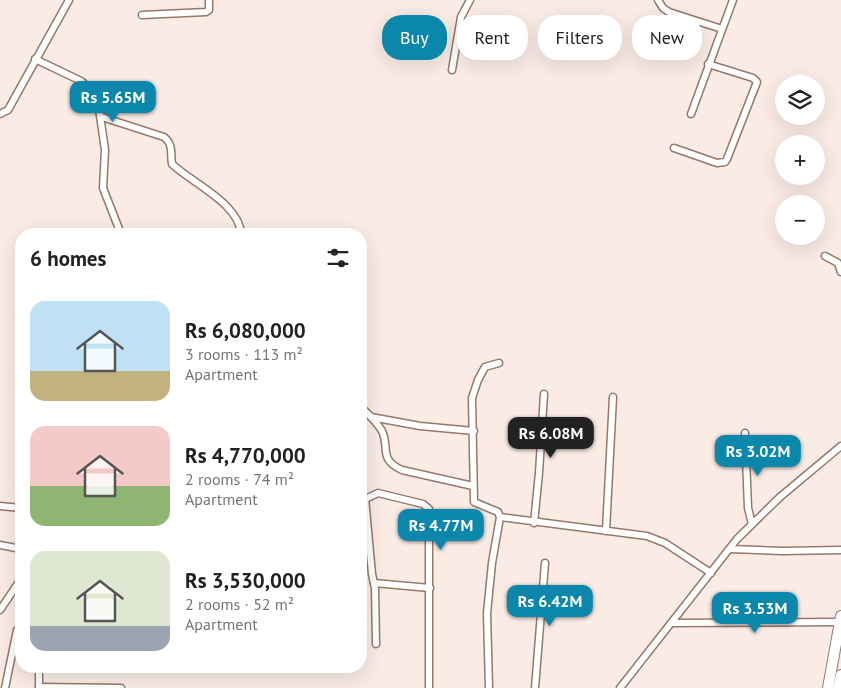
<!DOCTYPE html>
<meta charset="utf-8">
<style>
:root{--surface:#fff;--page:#f2f2f2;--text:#222;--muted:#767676;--accent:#0b87ab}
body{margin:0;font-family:"PT Sans",sans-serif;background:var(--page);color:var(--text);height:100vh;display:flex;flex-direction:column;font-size:19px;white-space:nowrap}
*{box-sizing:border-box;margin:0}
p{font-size:16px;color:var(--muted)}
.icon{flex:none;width:28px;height:28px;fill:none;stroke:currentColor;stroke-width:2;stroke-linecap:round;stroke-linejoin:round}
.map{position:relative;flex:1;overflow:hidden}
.side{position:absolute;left:15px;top:228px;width:352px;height:445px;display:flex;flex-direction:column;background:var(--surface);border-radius:20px;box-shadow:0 5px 20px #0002}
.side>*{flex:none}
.banner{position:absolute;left:382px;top:15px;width:382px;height:45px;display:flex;gap:10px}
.buttons{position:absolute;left:775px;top:75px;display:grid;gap:10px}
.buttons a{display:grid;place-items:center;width:50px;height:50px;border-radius:50%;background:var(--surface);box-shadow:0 5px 20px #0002;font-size:25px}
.price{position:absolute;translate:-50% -42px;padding:0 11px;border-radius:10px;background:var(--accent);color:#fff;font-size:16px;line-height:32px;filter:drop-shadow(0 1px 2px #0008)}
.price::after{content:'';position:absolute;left:50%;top:30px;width:15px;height:11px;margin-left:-8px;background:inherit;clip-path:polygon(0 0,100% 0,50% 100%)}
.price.on{background:#222;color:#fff}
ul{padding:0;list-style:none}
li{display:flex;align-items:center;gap:15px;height:125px;padding:0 15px}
li span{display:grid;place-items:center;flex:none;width:140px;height:100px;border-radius:15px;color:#555}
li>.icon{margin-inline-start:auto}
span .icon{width:60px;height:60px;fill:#fffc;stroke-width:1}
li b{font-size:21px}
h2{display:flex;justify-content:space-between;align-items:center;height:60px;padding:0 15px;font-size:21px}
.pill{padding:0 18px;border-radius:20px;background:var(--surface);box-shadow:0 5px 20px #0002;font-size:18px;line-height:45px}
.pill.on{background:var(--accent);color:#fff}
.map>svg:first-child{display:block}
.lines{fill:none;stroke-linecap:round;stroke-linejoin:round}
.street-casing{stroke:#987869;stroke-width:9}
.primary-casing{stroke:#987869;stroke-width:12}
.street{stroke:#fff;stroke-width:6}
.primary{stroke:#fff;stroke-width:10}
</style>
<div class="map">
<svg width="841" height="688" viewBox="0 0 841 688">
<rect width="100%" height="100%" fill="#faebe5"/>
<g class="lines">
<g class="street-casing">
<g id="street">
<path d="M 658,0 L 663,8 L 669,12 L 722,29"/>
<path d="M 142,15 L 206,12 L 209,10 L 209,0"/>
<path d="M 35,59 L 81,81 L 89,88 L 99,109 L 105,150 L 103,188 L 121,234"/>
<path d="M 452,70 L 461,17 L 470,0"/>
<path d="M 0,114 L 8,110 L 69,0"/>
<path d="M 691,114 L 733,0"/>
<path d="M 102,117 L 164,137 C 174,145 170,153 172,164 C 192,183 240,204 241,234"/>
<path d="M 674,148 L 717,163 L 725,162 L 727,159 L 757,82 L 753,78 L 708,64"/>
<path d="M 825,256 L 838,263 L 841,272"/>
<path d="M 361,407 C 368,414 377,422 382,431 C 390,448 378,459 402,470 L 473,486"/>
<path d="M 371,417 L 420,426 L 474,431"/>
<path d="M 745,433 L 748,508 L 752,524"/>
<path d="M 365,498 L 372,574 L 375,588 L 376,644"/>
<path d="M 361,501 L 378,493 L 423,504 L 429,509 L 429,688"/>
<path d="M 0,506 L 21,508"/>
<path d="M 500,517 L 647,536 L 665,543 L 711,573"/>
<path d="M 534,523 L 539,473 L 544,394"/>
<path d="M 606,531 L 613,397"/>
<path d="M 0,545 L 21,549"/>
<path d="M 730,549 L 783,551 L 841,550"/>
<path d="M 374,583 L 430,588"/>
<path d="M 0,610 L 21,579"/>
<path d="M 671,623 L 839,622"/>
<path d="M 39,687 L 121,688"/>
<path d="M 5,688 L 17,630"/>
<path d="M 39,688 L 39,666"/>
<path d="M 489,688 L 487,613 L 492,563 L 500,517 L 498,512 L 474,502 L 472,398 L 478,380 L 485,367 L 499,363"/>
<path d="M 535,688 L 545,563"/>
<path d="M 620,688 L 737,539 L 780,497 L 841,446"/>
</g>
</g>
<g class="primary-casing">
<g id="primary">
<path d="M 828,688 L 841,616"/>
<path d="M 838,688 L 841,675"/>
</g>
</g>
<use href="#street" class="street"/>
<use href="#primary" class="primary"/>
</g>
</svg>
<div class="buttons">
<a><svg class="icon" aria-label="layers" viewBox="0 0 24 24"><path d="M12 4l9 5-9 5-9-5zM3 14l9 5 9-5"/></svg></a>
<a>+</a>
<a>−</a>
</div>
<b class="price" style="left:113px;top:123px">Rs 5.65M</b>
<b class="price on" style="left:551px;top:459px">Rs 6.08M</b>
<b class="price" style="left:758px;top:477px">Rs 3.02M</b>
<b class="price" style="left:441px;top:551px">Rs 4.77M</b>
<b class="price" style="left:550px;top:627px">Rs 6.42M</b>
<b class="price" style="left:755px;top:634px">Rs 3.53M</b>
<div class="banner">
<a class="pill on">Buy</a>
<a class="pill">Rent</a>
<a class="pill">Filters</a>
<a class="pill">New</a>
</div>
<section class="side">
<h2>6 homes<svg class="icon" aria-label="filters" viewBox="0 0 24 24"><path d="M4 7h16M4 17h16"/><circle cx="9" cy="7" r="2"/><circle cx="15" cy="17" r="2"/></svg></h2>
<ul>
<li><span style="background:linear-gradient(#bfe0f5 70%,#c2b280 0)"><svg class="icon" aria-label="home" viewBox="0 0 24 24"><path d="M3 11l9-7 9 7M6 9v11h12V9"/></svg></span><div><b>Rs 6,080,000</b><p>3 rooms · 113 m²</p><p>Apartment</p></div></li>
<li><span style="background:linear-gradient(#f6c9c9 60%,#8fb573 0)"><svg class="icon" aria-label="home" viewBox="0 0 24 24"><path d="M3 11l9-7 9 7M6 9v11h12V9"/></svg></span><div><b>Rs 4,770,000</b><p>2 rooms · 74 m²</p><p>Apartment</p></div></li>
<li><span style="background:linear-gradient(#dfe7d0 75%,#9aa5b1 0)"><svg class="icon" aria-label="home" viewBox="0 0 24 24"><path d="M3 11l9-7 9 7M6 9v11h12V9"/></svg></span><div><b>Rs 3,530,000</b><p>2 rooms · 52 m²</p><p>Apartment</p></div></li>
</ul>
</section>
</div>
